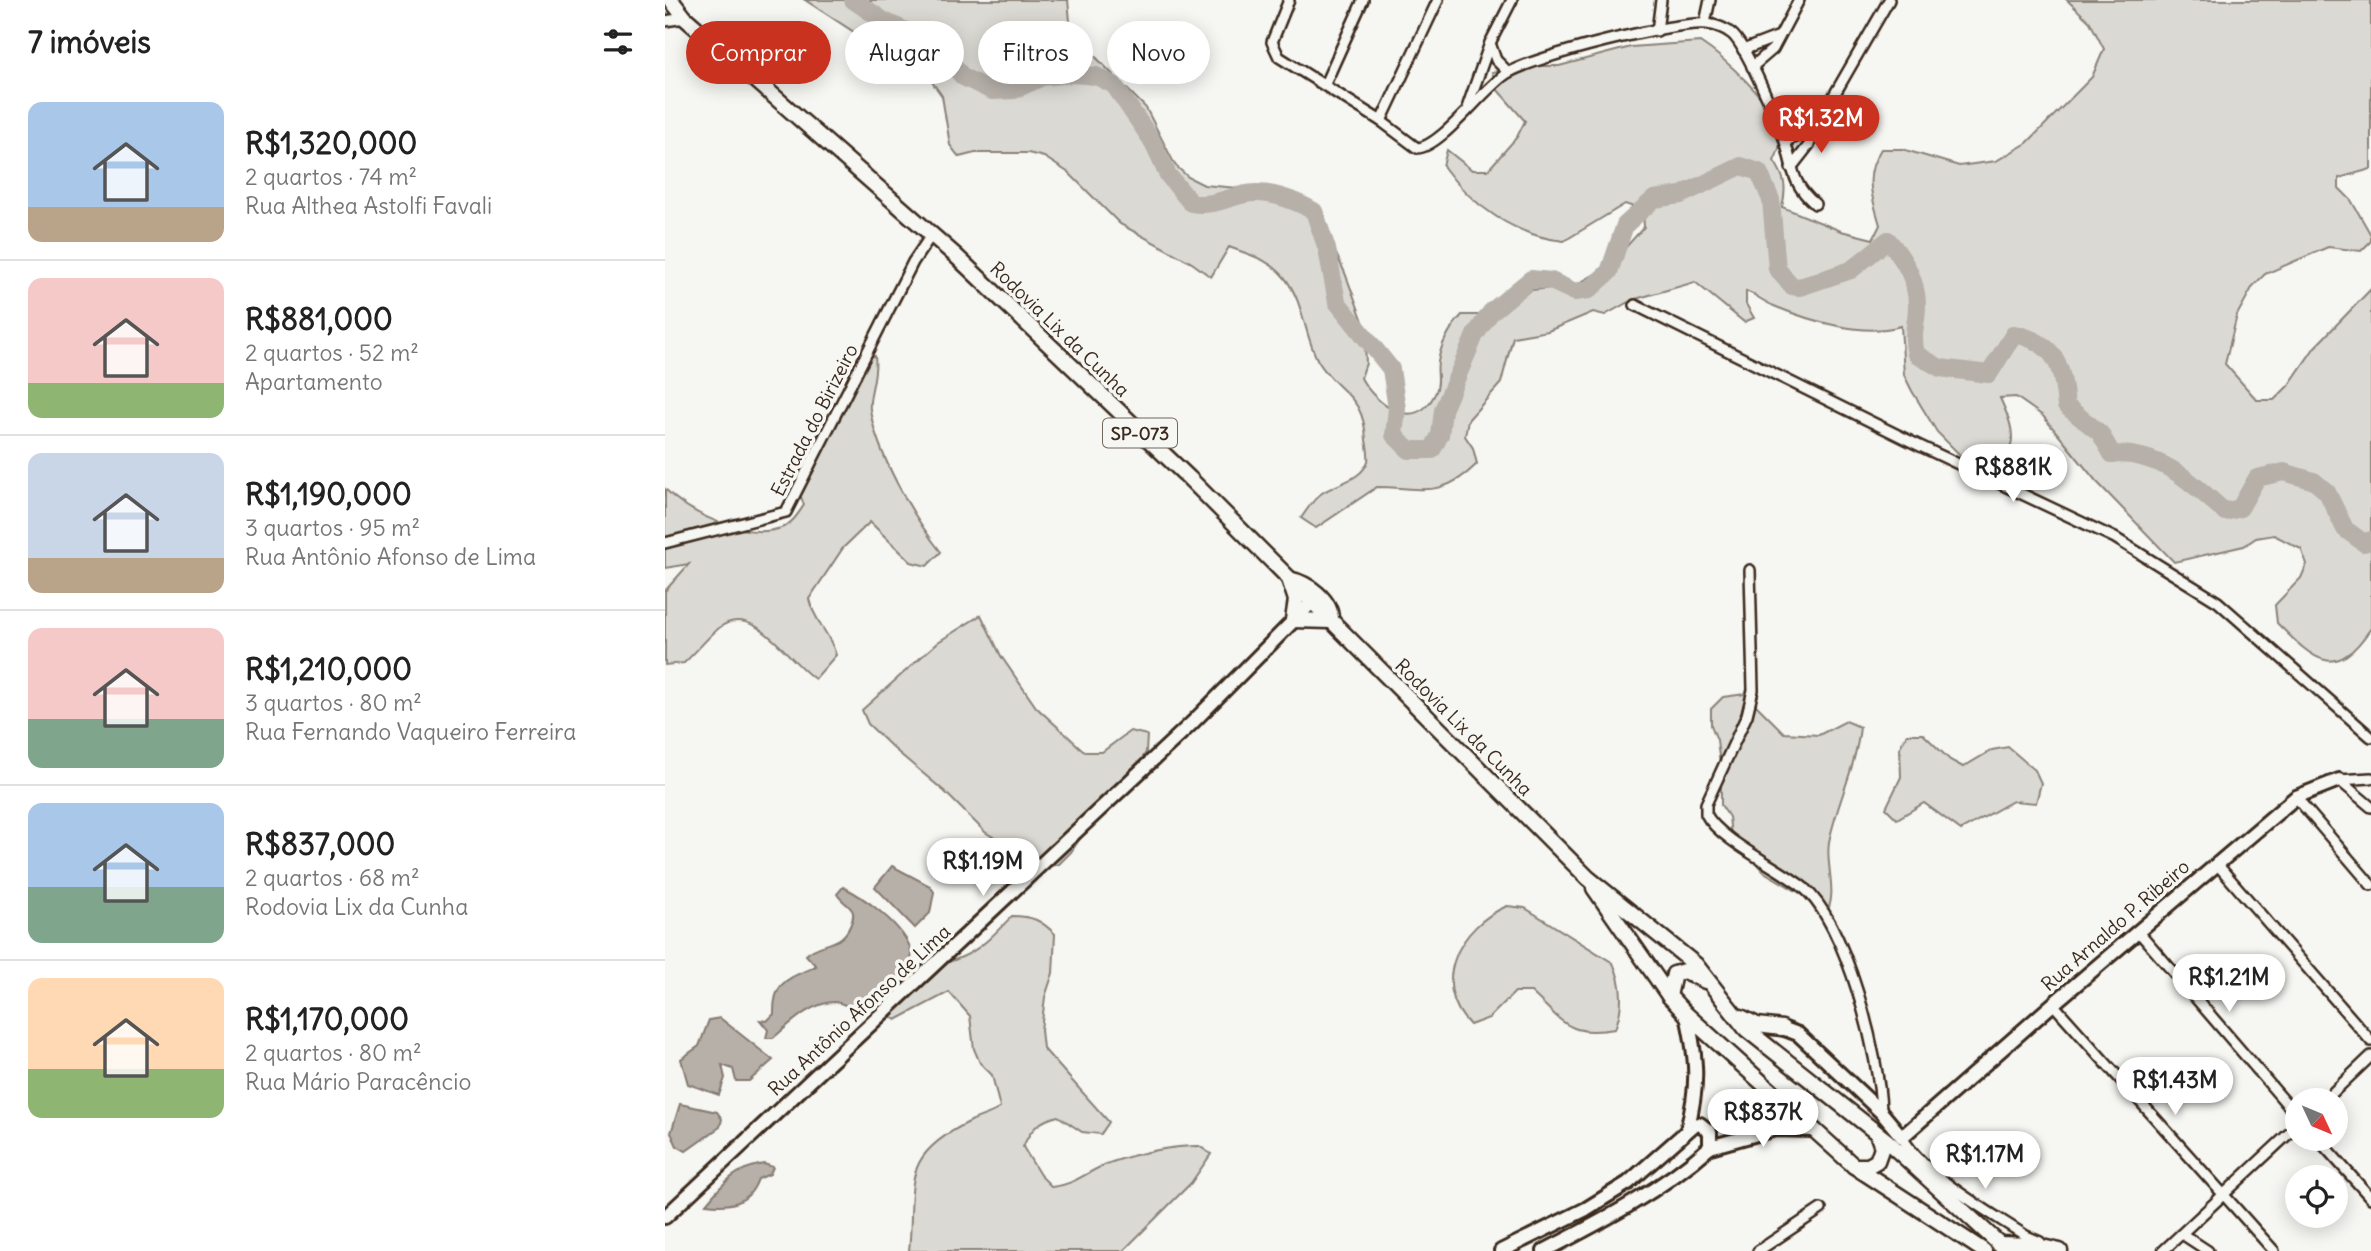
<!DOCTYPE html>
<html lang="pt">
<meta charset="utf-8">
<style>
:root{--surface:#fff;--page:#f6f6f6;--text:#222;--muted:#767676;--line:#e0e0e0;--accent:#c8321e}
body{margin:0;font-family:Delius,sans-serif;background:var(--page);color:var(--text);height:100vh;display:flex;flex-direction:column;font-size:26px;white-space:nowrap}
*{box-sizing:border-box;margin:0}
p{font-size:23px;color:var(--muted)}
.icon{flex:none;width:38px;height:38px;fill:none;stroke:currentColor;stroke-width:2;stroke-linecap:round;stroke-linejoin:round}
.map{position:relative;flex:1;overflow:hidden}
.drawer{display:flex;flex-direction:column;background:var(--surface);width:665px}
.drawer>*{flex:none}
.guide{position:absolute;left:21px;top:21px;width:665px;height:63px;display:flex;gap:14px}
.needle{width:46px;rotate:134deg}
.tools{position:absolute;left:1620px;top:1088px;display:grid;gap:14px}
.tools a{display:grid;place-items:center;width:63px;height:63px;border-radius:50%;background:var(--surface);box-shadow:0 4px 18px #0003;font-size:35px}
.price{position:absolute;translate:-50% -60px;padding:0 16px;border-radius:24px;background:#fff;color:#222;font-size:23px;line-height:46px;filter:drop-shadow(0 2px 4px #0008)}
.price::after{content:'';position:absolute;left:50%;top:42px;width:21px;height:16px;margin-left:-10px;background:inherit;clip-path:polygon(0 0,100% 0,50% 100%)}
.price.active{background:var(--accent);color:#fff}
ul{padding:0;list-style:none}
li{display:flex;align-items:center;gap:21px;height:175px;padding:0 28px}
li+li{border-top:2px solid var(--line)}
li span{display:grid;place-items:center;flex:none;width:196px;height:140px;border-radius:14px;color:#555}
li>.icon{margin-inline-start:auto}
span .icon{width:84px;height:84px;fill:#fffc;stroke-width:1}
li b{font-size:30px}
h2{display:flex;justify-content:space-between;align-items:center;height:84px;padding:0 28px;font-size:30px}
.tag{padding:0 24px;border-radius:32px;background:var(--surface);box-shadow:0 4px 18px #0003;font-size:24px;line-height:63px}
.tag.active{background:var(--accent);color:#fff}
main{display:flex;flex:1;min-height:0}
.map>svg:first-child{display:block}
.green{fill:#dad9d3;stroke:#8a8278;stroke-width:2}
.water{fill:#b6b0a9;stroke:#857a71;stroke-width:2}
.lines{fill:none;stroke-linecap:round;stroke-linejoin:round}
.river{stroke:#b6b0a9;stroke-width:18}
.street-casing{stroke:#3b2a1e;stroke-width:14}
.secondary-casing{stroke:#3b2a1e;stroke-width:18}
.primary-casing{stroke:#3b2a1e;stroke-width:19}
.street{stroke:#f6f6f2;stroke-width:9}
.secondary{stroke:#f6f6f2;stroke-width:12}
.primary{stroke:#f6f6f2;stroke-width:14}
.labels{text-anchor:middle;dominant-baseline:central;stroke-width:7;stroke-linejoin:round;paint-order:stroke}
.shield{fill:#f6f6f2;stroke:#73675e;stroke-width:2}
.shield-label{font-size:18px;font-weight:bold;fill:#3b2a1e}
.street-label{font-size:19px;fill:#3b2a1e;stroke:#f6f6f2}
</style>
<main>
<section class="drawer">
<h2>7 imóveis<svg class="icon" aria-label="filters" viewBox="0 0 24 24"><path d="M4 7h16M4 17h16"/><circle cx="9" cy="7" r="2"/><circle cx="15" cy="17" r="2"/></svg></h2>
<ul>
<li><span style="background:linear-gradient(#a9c7e8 75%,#b9a48a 0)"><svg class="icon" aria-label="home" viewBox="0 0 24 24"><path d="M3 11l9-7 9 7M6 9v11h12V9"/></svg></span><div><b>R$1,320,000</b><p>2 quartos · 74 m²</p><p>Rua Althea Astolfi Favali</p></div></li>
<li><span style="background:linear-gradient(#f6c9c9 75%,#8fb573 0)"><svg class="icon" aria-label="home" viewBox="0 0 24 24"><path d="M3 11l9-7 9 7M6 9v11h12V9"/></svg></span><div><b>R$881,000</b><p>2 quartos · 52 m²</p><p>Apartamento</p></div></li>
<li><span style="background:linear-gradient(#c9d6e8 75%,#b9a48a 0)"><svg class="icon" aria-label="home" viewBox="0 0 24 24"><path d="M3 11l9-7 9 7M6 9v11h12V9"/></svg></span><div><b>R$1,190,000</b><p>3 quartos · 95 m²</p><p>Rua Antônio Afonso de Lima</p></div></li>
<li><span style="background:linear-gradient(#f6c9c9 65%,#7fa58c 0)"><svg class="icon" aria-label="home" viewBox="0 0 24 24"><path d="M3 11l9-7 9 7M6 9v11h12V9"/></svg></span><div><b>R$1,210,000</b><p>3 quartos · 80 m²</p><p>Rua Fernando Vaqueiro Ferreira</p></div></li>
<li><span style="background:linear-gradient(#a9c7e8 60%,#7fa58c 0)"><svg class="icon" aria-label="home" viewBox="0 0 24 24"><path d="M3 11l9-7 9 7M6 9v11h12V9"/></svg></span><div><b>R$837,000</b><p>2 quartos · 68 m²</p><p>Rodovia Lix da Cunha</p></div></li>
<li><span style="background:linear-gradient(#ffd9b3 65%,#8fb573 0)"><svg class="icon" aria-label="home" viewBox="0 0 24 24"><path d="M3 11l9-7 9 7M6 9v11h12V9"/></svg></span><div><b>R$1,170,000</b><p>2 quartos · 80 m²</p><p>Rua Mário Paracêncio</p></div></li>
</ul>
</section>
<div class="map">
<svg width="1706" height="1251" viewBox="0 0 1706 1251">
<rect width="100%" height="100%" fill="#f6f6f2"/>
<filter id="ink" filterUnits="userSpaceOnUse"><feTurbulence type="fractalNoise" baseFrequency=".0143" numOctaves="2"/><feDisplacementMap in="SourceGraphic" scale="14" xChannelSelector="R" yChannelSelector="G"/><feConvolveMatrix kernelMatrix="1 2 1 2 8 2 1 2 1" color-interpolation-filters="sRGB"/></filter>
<g filter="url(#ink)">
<g class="green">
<path d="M 140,0 L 403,0 L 406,32 L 481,108 L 510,165 L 523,177 L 539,185 L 629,193 L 654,217 L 680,273 L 699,324 L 701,363 L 696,378 C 711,405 750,434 770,394 C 776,382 771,374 773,362 C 776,343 784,329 797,315 L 830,315 L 866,290 L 909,286 L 944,266 L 979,227 L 978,210 L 960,204 L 899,241 C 850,236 806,205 778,166 L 782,150 L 807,170 L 823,170 L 852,137 L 860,121 L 831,88 L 827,72 L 862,66 L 894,66 L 966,47 L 1035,42 C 1061,59 1104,99 1114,129 C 1118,140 1114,151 1109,161 C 1120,177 1122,188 1117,207 L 1176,231 L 1208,239 L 1215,225 C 1207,196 1198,177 1216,149 L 1237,149 L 1294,166 L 1331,161 L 1362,143 L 1427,77 L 1439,49 L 1425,22 L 1402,0 L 1706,0 L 1706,169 L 1674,178 L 1674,188 L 1686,200 L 1706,235 L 1706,241 L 1696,251 L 1663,247 L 1600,274 L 1588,286 L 1572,315 L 1560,364 L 1592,400 L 1609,400 L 1623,386 L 1650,347 L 1706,289 L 1706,628 C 1670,682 1650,661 1612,623 L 1610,605 L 1636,578 L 1642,564 L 1636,549 L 1609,535 L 1591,538 L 1579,546 L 1509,562 L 1431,481 L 1378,416 L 1351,397 L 1335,398 C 1349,429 1355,447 1329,473 L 1313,473 L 1272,432 L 1247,391 L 1239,375 L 1236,326 C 1198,337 1145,321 1109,306 C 1099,302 1091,295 1081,291 L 1081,304 L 1089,318 L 1079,322 L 1030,282 L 967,300 L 940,315 L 928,312 L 883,331 L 848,337 L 836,383 L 803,420 L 800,436 L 808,448 L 812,464 C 776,500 755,487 712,487 L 651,528 L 636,518 C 642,510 648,499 657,493 C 672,483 697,480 703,461 C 704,454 702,446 701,440 C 699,393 673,394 653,361 C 639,335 639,301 619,277 C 604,259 585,255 564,247 L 546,277 L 527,263 L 455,224 L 404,173 L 379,157 L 363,153 L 310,153 L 294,157 L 285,145 L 277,96 L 267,82 L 240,59 L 209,45 Z"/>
<path d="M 194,356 L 210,356 C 213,377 203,395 205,409 C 211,452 248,517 276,552 L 262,566 L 246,562 L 205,522 L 178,548 L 144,599 C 149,621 165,633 171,655 L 150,679 C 124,662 88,600 54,628 C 42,638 31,652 19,663 L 0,665 L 0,591 L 24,564 L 0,568 L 0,489 C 25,514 80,540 116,528 C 127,524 133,514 139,505 L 127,473 L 176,399 Z"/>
<path d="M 316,615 L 336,656 L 371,707 L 420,752 L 437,752 L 465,731 L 482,735 L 481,752 L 476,761 L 447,791 L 406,852 L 394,864 L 378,868 L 320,832 L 279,791 L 228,748 L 203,724 L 197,710 L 273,642 Z"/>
<path d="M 1080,694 L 1119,733 L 1154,735 L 1181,721 L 1195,727 C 1191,767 1172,803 1164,842 C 1160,866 1174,894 1160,916 L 1138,895 L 1099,872 L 1066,836 L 1064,817 L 1056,805 L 1056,772 L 1052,740 L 1046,725 L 1046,709 L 1058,697 Z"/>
<path d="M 1242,734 L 1258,734 L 1285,760 L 1298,767 L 1327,750 L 1343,747 L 1370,770 L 1376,783 L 1371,803 L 1348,801 L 1296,830 L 1259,803 L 1232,819 L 1221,808 L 1236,777 L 1235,747 Z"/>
<path d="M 842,906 L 860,908 L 948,963 C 958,985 959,1006 950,1029 C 902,1037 899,1022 866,992 L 850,992 L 824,1018 L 805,1025 C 764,983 795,926 842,906 Z"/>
<path d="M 347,916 C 367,916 376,920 390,934 L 388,973 L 380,997 L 376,1030 L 378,1048 L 444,1122 L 436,1134 L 417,1132 L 393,1116 C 374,1121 366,1128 358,1147 L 375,1175 L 387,1187 C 411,1185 425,1169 447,1162 C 474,1153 506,1146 534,1146 L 546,1154 L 526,1183 L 458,1251 L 244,1251 C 251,1183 232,1157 306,1121 C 316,1116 326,1114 335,1108 L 327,1075 L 315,1063 L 309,1049 L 305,1016 L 284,992 L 231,1020 L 219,1012 C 241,959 255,975 297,957 C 317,949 333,930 347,916 Z"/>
</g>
<g class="water">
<path d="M 227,866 L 265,886 L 269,892 L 265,913 L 250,928 L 210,887 Z"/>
<path d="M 178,887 C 199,897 234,923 244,945 C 248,952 246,964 246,972 L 231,986 L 222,984 L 190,1008 C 183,1007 175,1002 169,1002 C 145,1003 125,1024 108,1038 L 101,1038 L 103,1030 L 95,1020 L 102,1021 L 109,1014 C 108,980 124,979 151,966 L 141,955 C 155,941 176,948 185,926 C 187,921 190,915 187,910 C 183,904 176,901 172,894 Z"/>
<path d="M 55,1018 L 108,1060 L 84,1081 L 71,1081 L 68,1069 L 57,1065 L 60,1078 L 54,1095 L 23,1084 L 16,1059 L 34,1046 L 44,1020 Z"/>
<path d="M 15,1104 L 52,1112 L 57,1119 L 55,1127 L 21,1151 L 12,1146 L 6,1133 Z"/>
<path d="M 99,1164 L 108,1167 L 105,1174 L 93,1179 C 84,1204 66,1207 41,1204 C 58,1183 71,1168 99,1164 Z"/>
</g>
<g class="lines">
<path class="river" d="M 188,0 L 219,21 L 252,36 L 277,52 L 298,77 L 327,91 L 349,90 L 377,77 L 408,74 L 431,76 L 449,85 L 486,139 L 503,175 L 526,203 C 552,208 567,193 591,193 C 612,193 631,201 649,211 L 662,249 L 672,302 L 726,369 L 732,409 L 729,435 L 744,450 L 767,450 L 775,435 L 778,410 L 810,335 L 826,312 L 866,279 L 886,281 L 910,292 L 924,290 L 944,272 L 960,225 L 989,199 L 1016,195 L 1076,166 L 1094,172 L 1106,200 L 1112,269 L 1127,286 L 1135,287 L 1186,270 L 1223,240 C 1238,258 1252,279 1252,305 C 1252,324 1246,333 1251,354 L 1275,368 L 1324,374 L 1349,334 C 1393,343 1397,367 1401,406 L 1435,433 L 1447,454 C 1496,452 1525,481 1560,512 L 1575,508 L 1592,478 L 1619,472 L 1649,481 L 1662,492 L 1680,529 L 1699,543 L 1706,540"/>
<g class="street-casing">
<g id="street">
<path d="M 624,0 L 607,42 L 614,57 L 716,121 L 752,148 C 776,147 817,90 841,74 C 866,57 1013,20 1042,24 C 1050,25 1060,28 1067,34 C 1082,47 1108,112 1117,133 C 1129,162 1123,181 1150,204"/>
<path d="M 0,21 L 20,18"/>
<path d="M 1040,23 L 1045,0"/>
<path d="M 992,31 L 996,0"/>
<path d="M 825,43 L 831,60 L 843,72"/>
<path d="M 1078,50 L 1112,37"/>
<path d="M 1087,67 L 1108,49 L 1134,0"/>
<path d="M 660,84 L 698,0"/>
<path d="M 803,105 L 825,43 L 847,0"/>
<path d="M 716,121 L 773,0"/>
<path d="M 1120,141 L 1137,135 L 1152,124"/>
<path d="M 1126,168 L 1144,145 L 1153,123 L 1224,0"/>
<path d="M 970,305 L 1253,445 L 1450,538 L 1553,602 L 1706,737"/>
<path d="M 0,543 L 121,512 L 248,262 L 267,234"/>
<path d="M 1085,570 L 1088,690 L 1082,715 L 1041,804 L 1041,814 C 1054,840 1115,868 1139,888 C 1181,924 1215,1057 1216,1112"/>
<path d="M 1674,780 L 1706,807"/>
<path d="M 1674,780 L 1706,778"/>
<path d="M 1631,797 L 1706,885"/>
<path d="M 1551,863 L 1706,1041"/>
<path d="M 1473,931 L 1633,1117"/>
<path d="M 1388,1004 L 1609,1251"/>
<path d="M 1659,1101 L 1706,1056"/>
<path d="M 1237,1137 C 1259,1176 1323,1211 1361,1236 L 1375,1242"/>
<path d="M 1653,1139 L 1706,1198"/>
<path d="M 1517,1234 L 1543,1251"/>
<path d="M 1093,1251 L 1156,1209"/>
<path d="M 1498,1251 L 1633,1125"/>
</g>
</g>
<g class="secondary-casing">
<g id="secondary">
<path d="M 1117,1028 L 1133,1034 L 1216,1112 L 1237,1137 L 1388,1004 L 1631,797 L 1674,780"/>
<path d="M 1022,1130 C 1034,1085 1032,1060 1022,1015"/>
<path d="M 1045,1147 L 1110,1129 L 1150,1130"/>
<path d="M 0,1217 L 527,723 L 653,596"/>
<path d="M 836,1251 L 921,1209 L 963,1183 L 1029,1125 L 1035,1124 L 1045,1132 L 1045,1147 C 997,1190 936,1222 879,1251"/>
</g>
</g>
<g class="primary-casing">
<g id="primary">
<path d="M 6,0 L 20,18 L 291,256 L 524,478 L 923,878 L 1031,965 L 1081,1029 L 1222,1141 L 1342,1251"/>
<path d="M 624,579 C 643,583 667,600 666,621 L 628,620 L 631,600 Z"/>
<path d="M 929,888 L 1004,996 L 1022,1015 L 1189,1166 L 1319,1251"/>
<path d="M 1004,996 L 1009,974 L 1019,971 L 1040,981"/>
<path d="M 1076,1017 L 1092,1025 L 1117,1028"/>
<path d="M 1189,1166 L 1203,1166 L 1212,1161 L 1217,1147 L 1213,1136"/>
<path d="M 1333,1244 L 1368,1245 L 1395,1251"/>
</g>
</g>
<use href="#street" class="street"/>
<use href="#secondary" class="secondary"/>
<use href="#primary" class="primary"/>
</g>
</g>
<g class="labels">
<rect class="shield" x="438" y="418.5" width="74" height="29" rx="5"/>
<g class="shield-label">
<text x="475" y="433">SP-073</text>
</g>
<g class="street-label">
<text transform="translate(395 329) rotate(44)">Rodovia Lix da Cunha</text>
<text transform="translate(149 420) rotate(-63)">Estrada do Birizeiro</text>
<text transform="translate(799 727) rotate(45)">Rodovia Lix da Cunha</text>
<text transform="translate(1450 925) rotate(-41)">Rua Arnaldo P. Ribeiro</text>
<text transform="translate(194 1010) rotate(-43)">Rua Antônio Afonso de Lima</text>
</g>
</g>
</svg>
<div class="tools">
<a><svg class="needle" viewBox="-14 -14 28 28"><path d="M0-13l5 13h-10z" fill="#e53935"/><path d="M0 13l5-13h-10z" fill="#767676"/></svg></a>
<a><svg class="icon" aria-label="locate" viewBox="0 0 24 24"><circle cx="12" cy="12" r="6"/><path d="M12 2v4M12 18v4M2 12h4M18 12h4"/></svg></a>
</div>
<b class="price active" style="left:1156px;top:155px">R$1.32M</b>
<b class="price" style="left:1348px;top:504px">R$881K</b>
<b class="price" style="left:318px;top:898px">R$1.19M</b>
<b class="price" style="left:1564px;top:1014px">R$1.21M</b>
<b class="price" style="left:1510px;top:1117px">R$1.43M</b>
<b class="price" style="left:1098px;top:1149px">R$837K</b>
<b class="price" style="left:1320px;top:1191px">R$1.17M</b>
<div class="guide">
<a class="tag active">Comprar</a>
<a class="tag">Alugar</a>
<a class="tag">Filtros</a>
<a class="tag">Novo</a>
</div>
</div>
</main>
